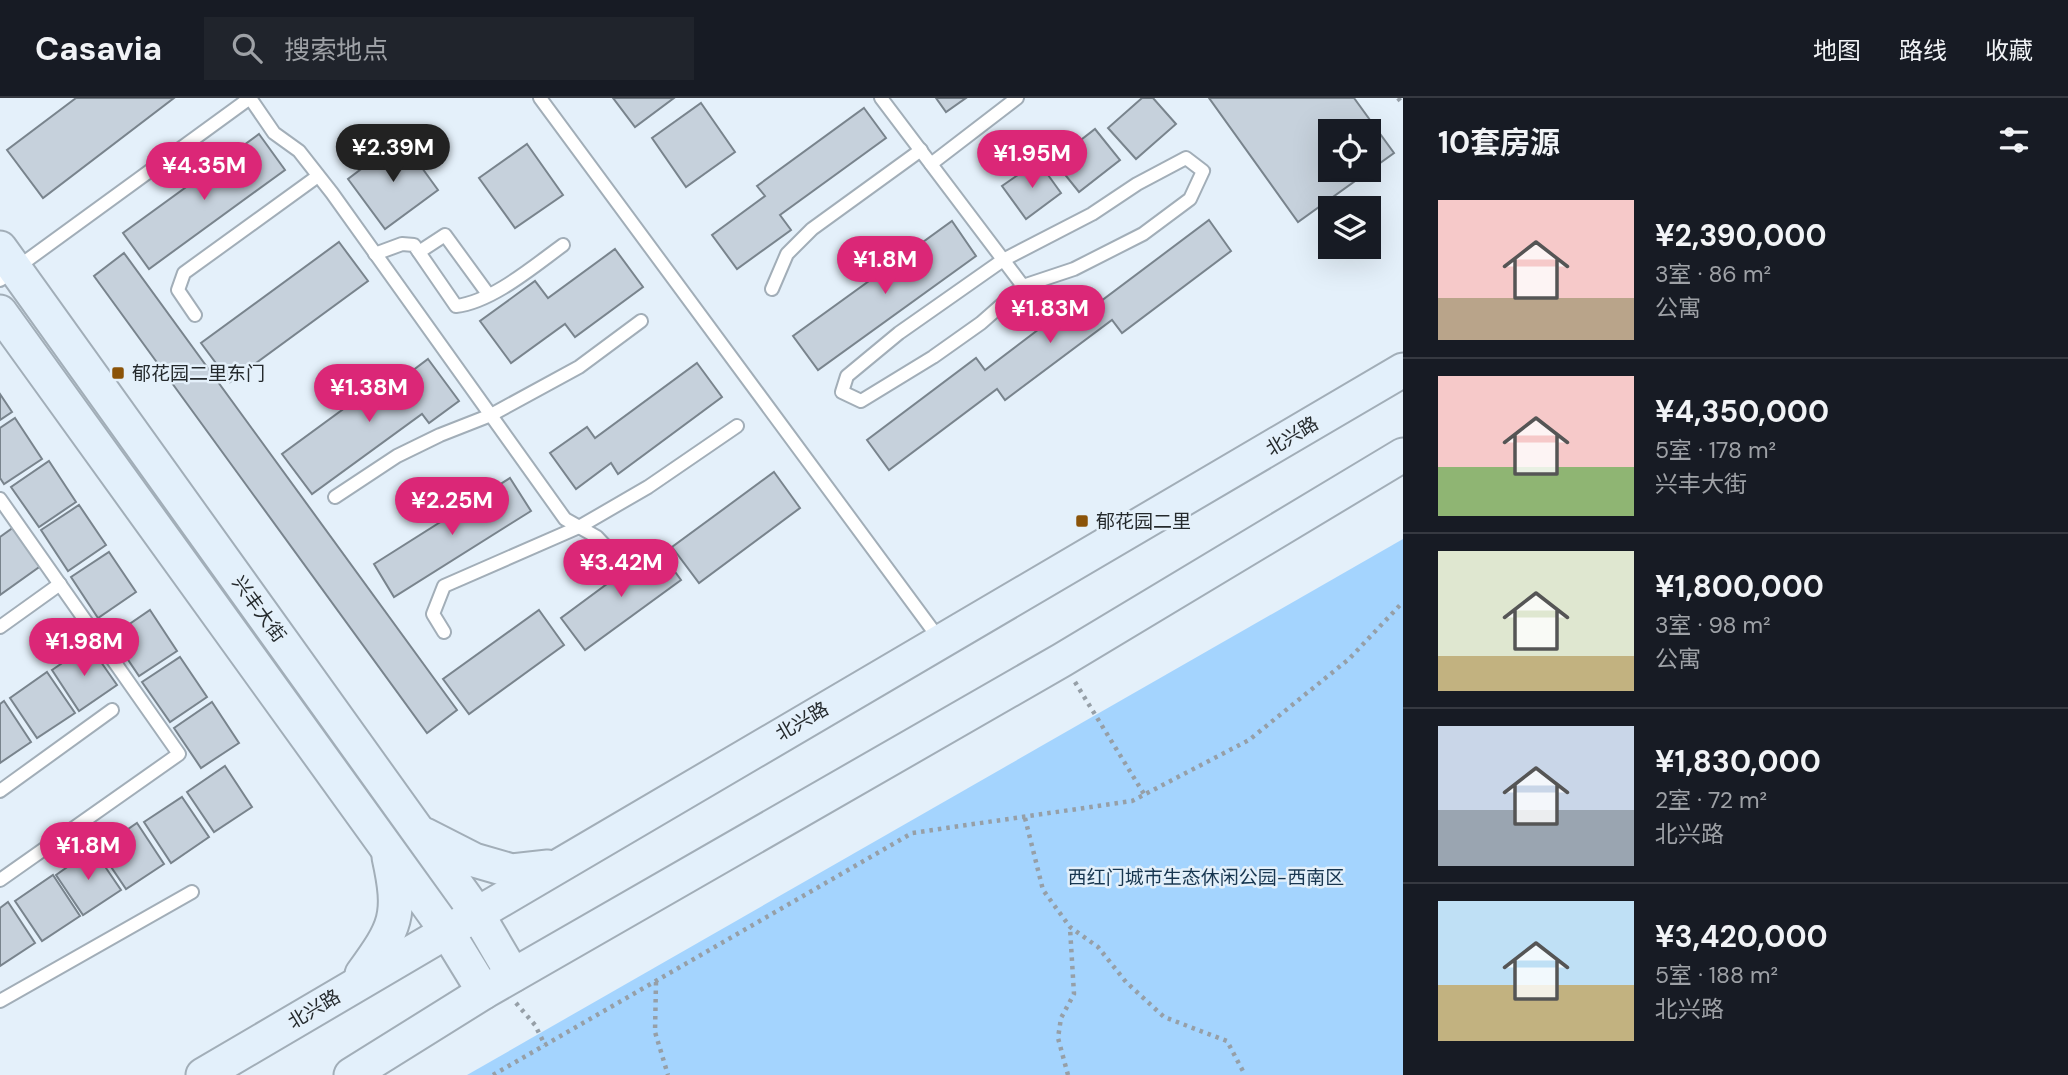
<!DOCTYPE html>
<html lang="zh">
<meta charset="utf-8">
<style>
:root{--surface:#171b24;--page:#20242c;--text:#f1f3f6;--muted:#9ea1a6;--line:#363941;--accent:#db2777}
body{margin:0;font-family:"DM Sans","Noto Sans SC",sans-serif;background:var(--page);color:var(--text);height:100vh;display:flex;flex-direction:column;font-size:26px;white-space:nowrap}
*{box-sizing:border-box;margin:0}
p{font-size:23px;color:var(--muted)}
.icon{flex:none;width:38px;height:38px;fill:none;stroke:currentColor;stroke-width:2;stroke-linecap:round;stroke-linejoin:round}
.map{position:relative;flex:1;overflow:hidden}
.side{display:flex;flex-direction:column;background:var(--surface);width:665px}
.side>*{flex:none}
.fabs{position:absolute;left:1318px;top:21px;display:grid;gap:14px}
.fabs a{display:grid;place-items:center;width:63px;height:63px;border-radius:0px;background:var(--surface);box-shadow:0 7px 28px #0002;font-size:35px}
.price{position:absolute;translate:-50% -60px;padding:0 16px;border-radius:24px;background:var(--accent);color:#fff;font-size:23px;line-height:46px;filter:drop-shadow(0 2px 4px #0008)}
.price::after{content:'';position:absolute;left:50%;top:42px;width:21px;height:16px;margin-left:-10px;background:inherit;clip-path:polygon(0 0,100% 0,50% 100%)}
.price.active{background:#222;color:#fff}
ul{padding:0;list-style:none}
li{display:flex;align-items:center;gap:21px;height:175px;padding:0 35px}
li+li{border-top:2px solid var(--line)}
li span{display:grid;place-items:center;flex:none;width:196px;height:140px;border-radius:0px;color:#555}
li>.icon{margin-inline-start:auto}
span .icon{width:84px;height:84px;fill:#fffc;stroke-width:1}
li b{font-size:30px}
h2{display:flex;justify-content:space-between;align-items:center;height:84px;padding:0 35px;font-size:30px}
header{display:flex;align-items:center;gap:42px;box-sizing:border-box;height:98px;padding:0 35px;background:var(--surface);border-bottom:2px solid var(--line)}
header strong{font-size:33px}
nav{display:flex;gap:38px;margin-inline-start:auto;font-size:24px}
.search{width:490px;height:63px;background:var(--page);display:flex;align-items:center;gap:18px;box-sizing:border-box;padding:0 24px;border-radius:0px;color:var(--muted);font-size:26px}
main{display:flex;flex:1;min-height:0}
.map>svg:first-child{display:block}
.green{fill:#a4d4fe}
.building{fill:#c6d1dc;stroke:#79848d;stroke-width:2;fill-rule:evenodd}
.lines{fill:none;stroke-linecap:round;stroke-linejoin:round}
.lane-casing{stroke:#a2aeb8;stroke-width:16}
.secondary-casing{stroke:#a2aeb8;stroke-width:37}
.path{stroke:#969fa7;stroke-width:4.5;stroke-dasharray:3.5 5;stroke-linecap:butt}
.lane{stroke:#fff;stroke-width:12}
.secondary{stroke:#e3f0fb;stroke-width:33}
.poi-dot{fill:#8b5308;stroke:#e4f0fa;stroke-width:2.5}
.labels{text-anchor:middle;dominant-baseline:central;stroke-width:5;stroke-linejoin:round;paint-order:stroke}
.poi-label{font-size:19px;fill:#252a2d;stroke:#e4f0fa;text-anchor:start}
.street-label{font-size:19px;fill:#252a2d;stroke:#e4f0fa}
.park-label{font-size:19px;fill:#173650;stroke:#e4f0fa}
</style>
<header>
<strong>Casavia</strong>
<div class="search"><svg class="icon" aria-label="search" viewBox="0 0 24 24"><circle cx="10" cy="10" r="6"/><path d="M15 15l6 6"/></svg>搜索地点</div>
<nav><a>地图</a><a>路线</a><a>收藏</a></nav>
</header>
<main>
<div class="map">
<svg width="1403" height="977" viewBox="0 0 1403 977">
<rect width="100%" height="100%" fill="#e4f0fa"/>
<path class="green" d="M 1403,441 L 1403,977 L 467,977 Z"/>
<g class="building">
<path d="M 76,0 L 174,0 L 43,100 L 7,52 Z"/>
<path d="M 613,0 L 674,0 L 635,29 Z"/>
<path d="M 936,0 L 966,0 L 946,14 Z"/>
<path d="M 1142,0 L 1153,0 L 1176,26 L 1136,61 L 1108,30 Z"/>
<path d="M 1209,0 L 1354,0 L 1394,55 L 1298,124 ZM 1330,33 L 1368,33 L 1368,72 L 1330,72 Z"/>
<path d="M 701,5 L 735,54 L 686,89 L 652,40 Z"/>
<path d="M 864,10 L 886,40 L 780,117 L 791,132 L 737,171 L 712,137 L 765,98 L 757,88 Z"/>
<path d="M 1095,31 L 1120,62 L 1079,94 L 1054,63 Z"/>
<path d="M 259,36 L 285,72 L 149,171 L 123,135 Z"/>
<path d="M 401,41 L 438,92 L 385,131 L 348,81 Z"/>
<path d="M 527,46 L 563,97 L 515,130 L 479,80 Z"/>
<path d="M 1038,63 L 1061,95 L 1026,121 L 1002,88 Z"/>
<path d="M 1209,122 L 1231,153 L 1122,235 L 1112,222 L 1005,302 L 997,291 L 889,372 L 867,342 L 976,260 L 985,272 L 1092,191 L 1101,203 Z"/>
<path d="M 952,123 L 976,158 L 818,272 L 793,238 Z"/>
<path d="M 339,144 L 368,183 L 230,284 L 201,245 Z"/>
<path d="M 615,151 L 643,189 L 575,239 L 565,226 L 511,265 L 480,223 L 535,183 L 548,200 Z"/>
<path d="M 124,155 L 457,612 L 427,635 L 94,178 Z"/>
<path d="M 428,261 L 459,303 L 429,325 L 422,316 L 312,396 L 282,356 L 394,274 L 400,282 Z"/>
<path d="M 697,265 L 722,299 L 618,376 L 611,365 L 576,391 L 550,355 L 587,329 L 595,340 Z"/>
<path d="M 0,296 L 12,314 L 0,322 Z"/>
<path d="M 15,320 L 42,361 L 4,386 L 0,380 L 0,330 Z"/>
<path d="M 49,363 L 76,404 L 39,429 L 11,389 Z"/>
<path d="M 774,374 L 800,410 L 699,485 L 672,449 Z"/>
<path d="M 510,380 L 531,413 L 394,499 L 374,466 Z"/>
<path d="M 79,407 L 106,447 L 68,473 L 41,432 Z"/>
<path d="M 14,429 L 42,467 L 0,497 L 0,439 Z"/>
<path d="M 657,449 L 681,482 L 585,552 L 561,520 Z"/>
<path d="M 109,454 L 136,494 L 98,520 L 71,479 Z"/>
<path d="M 150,512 L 177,553 L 139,578 L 112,538 Z"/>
<path d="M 539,512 L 564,547 L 469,616 L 443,581 Z"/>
<path d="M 89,547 L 117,587 L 79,613 L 52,572 Z"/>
<path d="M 180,559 L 207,599 L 170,624 L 142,584 Z"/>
<path d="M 47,574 L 75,615 L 37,640 L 10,600 Z"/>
<path d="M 4,603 L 31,644 L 0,665 L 0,606 Z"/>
<path d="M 212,604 L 239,645 L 201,670 L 174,630 Z"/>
<path d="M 225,668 L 252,709 L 214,734 L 187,694 Z"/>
<path d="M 182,699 L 209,739 L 171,765 L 144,724 Z"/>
<path d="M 137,725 L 164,766 L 126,791 L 99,751 Z"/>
<path d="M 93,751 L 121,792 L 83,817 L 56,777 Z"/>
<path d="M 53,777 L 80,818 L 42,843 L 15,803 Z"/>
<path d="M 8,804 L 35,845 L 0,868 L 0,810 Z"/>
</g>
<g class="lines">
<g class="lane-casing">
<g id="lane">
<path d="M 540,0 L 940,542"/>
<path d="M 881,0 L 1023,188"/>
<path d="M 1186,60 L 1203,73 L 1190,101 L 1143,136 L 1074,171 L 1023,188 L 981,225 L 933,259 L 861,303 L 842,294 L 847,278 L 899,235 L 1003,162 L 1092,116 L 1137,86 Z"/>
<path d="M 931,66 L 1017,0"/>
<path d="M 419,154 L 445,137 L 488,196"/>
<path d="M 375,156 L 402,146 L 414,147 L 456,208 C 492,204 534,168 563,147"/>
<path d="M 0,182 L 250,0 L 274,35 L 299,53 L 332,95 L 565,421 L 597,439 L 612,455"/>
<path d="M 772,191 L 787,156 L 812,131 L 921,52"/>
<path d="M 195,217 L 178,192 L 184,175 L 318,78"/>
<path d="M 335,399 L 397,358 L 440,337 L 491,317 L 579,269 L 641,223"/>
<path d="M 0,401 L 179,656 L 0,782"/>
<path d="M 0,529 L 60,486"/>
<path d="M 444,534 L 433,516 L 444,488 L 579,429 L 648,389 L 737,328"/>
<path d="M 0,693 L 112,612"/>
<path d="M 0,903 L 192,794"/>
</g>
</g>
<g class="secondary-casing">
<g id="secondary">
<path d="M 0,150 L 476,814 L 513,877"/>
<path d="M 0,214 L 446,832 L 484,894"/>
<path d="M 425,737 L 474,762 L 512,773 L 548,769"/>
<path d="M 362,876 C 396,829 402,818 389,759"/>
<path d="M 203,977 L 1403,272"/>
<path d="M 351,977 L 484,894 L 1062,562 L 1403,357"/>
</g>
</g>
<g class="path">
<path d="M 1398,0 L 1403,6"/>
<path d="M 1075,584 L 1144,696"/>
<path d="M 1025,720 L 1043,792 L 1070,829 L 1098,849 L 1126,884 L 1164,919 L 1227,943 L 1245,977"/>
<path d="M 656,884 L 655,934 L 668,977"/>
<path d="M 516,905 L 535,927 L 545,947"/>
<path d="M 493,977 L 912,735 L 1132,703 L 1249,642 L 1349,561 L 1403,504"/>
<path d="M 1068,977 L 1058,940 L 1061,920 L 1074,896 L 1070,830"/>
</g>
<use href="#lane" class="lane"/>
<use href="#secondary" class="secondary"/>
</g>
<g class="poi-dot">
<rect x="111" y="268" width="14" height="14" rx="3.5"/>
<rect x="1075" y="416" width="14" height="14" rx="3.5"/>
</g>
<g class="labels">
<g class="poi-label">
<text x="132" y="275">郁花园二里东门</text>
<text x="1096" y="423">郁花园二里</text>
</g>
<g class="street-label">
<text transform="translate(1292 338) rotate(-31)">北兴路</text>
<text transform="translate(259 511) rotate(54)">兴丰大街</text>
<text transform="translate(802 623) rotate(-30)">北兴路</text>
<text transform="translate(314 911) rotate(-31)">北兴路</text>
</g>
<g class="park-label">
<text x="1206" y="779">西红门城市生态休闲公园-西南区</text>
</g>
</g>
</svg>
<div class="fabs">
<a><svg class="icon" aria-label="locate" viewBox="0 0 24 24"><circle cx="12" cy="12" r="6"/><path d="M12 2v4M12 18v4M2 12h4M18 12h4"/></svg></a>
<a><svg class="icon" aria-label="layers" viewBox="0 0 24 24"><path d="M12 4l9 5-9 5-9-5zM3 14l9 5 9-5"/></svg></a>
</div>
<b class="price active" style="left:393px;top:86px">¥2.39M</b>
<b class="price" style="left:1032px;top:92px">¥1.95M</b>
<b class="price" style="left:204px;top:104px">¥4.35M</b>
<b class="price" style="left:885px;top:198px">¥1.8M</b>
<b class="price" style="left:1050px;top:247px">¥1.83M</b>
<b class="price" style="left:369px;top:326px">¥1.38M</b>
<b class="price" style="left:452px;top:439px">¥2.25M</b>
<b class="price" style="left:621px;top:501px">¥3.42M</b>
<b class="price" style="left:84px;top:580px">¥1.98M</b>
<b class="price" style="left:88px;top:784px">¥1.8M</b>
</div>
<section class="side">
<h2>10套房源<svg class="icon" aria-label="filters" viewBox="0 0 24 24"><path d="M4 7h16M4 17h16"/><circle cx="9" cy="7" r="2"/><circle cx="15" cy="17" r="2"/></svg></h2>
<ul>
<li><span style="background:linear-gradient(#f6c9c9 70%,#b9a48a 0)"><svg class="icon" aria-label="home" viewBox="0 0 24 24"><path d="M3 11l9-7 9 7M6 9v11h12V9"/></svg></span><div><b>¥2,390,000</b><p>3室 · 86 m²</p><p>公寓</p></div></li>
<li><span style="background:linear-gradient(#f6c9c9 65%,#8fb573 0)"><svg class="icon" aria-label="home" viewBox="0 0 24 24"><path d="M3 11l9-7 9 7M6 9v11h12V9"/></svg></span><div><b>¥4,350,000</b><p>5室 · 178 m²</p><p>兴丰大街</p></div></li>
<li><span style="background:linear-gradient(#dfe7d0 75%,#c2b280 0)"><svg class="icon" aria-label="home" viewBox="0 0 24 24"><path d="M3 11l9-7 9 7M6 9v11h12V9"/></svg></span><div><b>¥1,800,000</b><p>3室 · 98 m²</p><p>公寓</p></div></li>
<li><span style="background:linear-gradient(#c9d6e8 60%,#9aa5b1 0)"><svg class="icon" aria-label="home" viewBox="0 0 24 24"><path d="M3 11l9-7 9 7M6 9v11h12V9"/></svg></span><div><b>¥1,830,000</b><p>2室 · 72 m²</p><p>北兴路</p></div></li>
<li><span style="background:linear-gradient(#bfe0f5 60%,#c2b280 0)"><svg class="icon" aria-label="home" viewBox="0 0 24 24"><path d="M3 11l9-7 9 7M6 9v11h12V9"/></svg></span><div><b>¥3,420,000</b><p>5室 · 188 m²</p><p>北兴路</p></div></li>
</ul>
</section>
</main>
